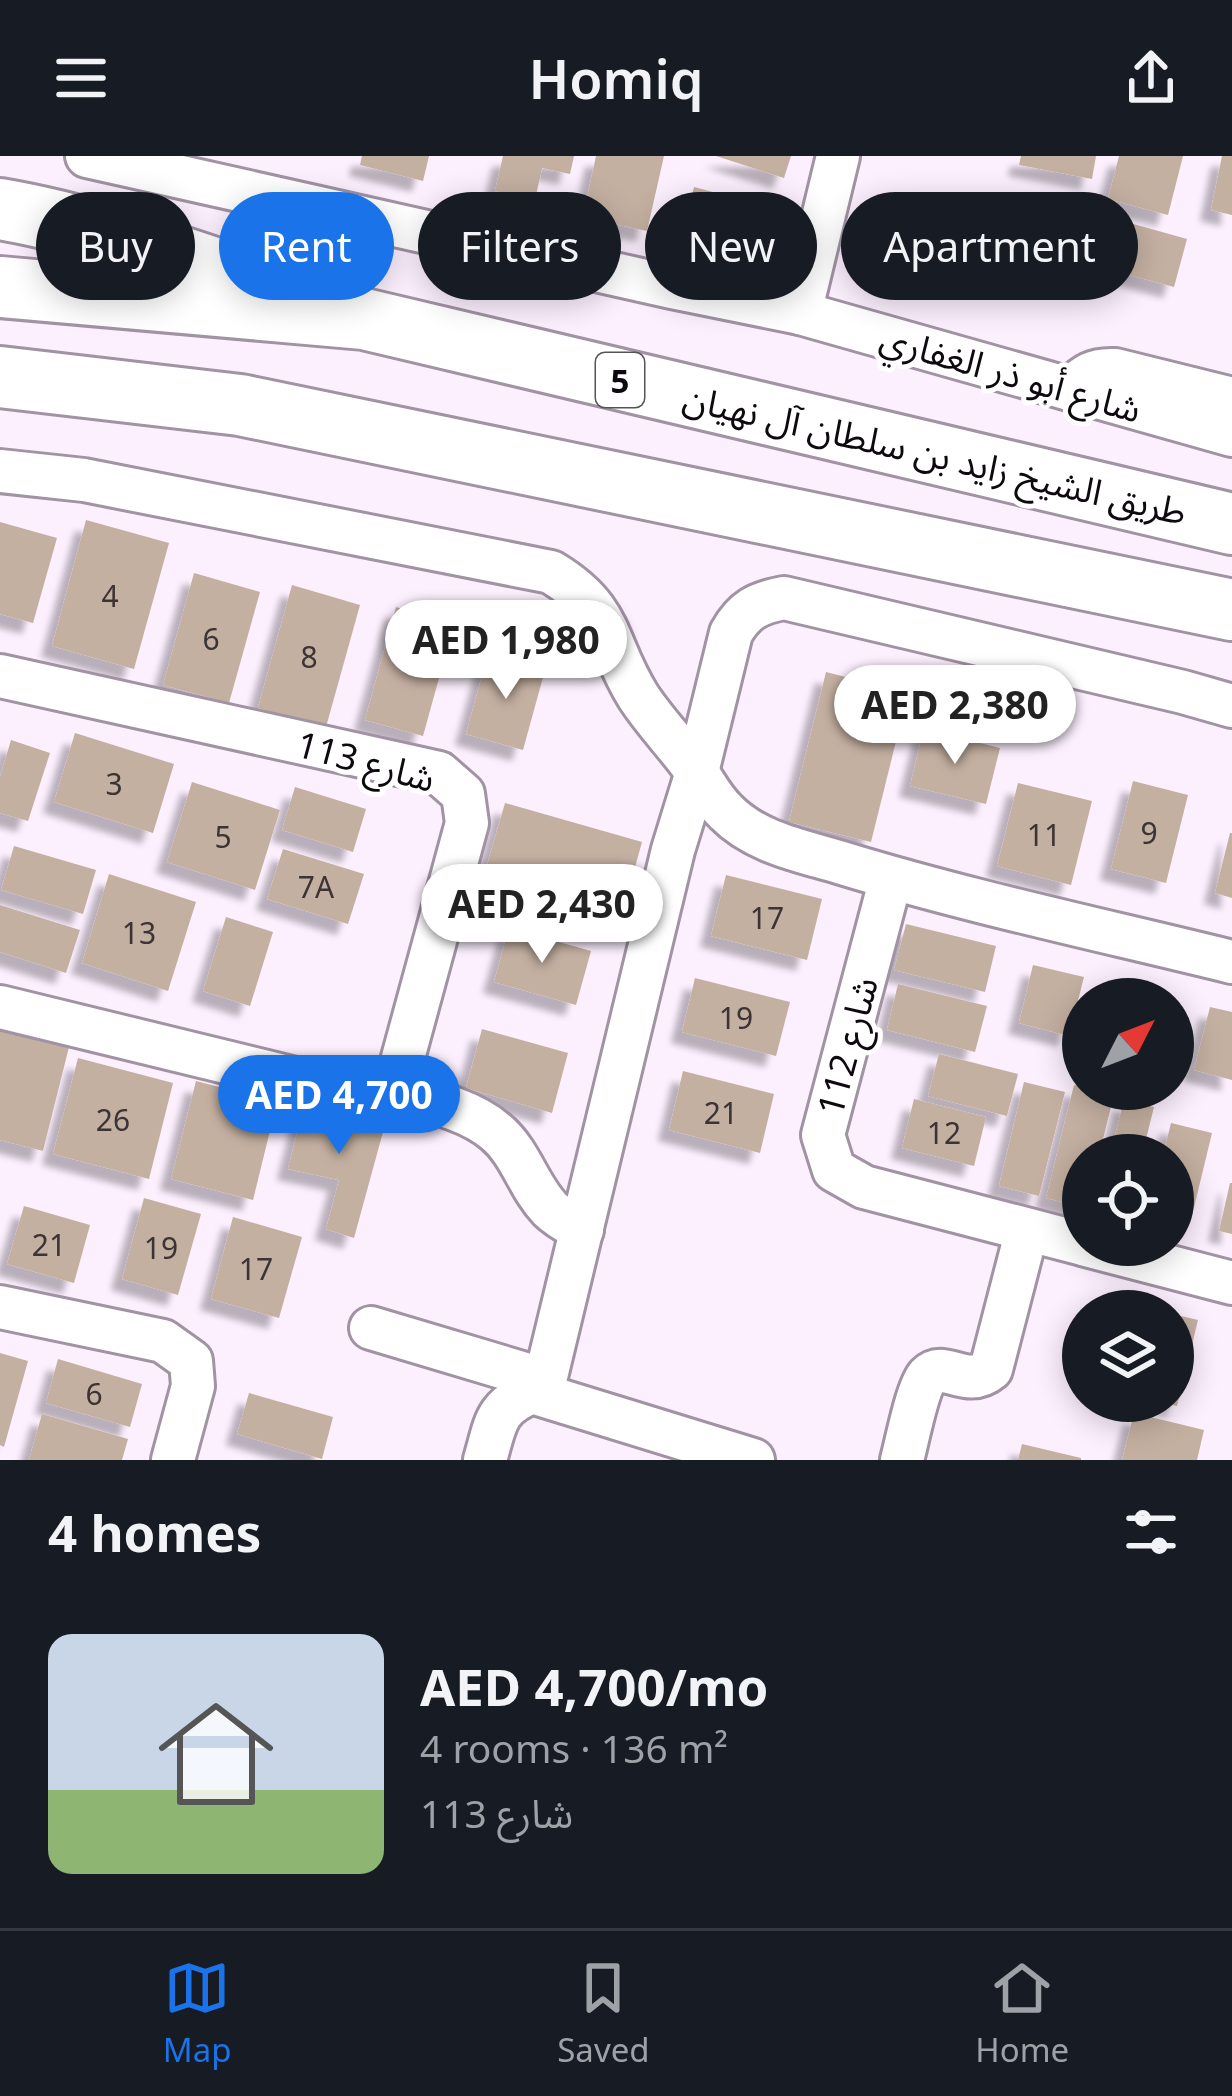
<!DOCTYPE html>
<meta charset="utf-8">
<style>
:root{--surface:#171b24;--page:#242831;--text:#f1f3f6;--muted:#9ea1a6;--line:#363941;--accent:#1a73e8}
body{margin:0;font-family:"Noto Sans","Noto Sans Arabic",sans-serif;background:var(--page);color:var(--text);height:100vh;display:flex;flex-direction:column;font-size:45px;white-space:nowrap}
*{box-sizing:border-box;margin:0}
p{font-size:39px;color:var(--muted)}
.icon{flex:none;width:66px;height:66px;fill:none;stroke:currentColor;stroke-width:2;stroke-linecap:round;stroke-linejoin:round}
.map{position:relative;height:1304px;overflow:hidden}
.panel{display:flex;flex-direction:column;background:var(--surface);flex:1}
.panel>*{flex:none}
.hud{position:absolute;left:36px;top:36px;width:1161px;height:108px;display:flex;gap:24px}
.needle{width:78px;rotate:48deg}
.controls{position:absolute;left:1062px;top:822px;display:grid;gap:24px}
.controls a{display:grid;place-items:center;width:132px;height:132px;border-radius:50%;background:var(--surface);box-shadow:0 6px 30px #0003;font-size:60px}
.price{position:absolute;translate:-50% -102px;padding:0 27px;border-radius:42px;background:#fff;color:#222;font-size:39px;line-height:78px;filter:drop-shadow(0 3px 6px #0008)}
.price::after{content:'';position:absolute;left:50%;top:72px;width:36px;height:27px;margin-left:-18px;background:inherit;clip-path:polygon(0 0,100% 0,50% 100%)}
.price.on{background:var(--accent);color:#fff}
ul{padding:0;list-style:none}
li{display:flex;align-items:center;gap:36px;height:300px;padding:0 48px}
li+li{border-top:3px solid var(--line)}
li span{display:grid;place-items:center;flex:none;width:336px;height:240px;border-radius:24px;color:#555}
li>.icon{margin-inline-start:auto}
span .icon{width:144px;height:144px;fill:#fffc;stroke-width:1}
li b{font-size:51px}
h2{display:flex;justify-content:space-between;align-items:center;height:144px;padding:0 48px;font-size:51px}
.tag{padding:0 42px;border-radius:54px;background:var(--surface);box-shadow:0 6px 30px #0003;font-size:42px;line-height:108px}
.tag.on{background:var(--accent);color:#fff}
header{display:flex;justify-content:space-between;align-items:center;height:156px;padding:0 48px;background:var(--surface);font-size:54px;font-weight:600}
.dock{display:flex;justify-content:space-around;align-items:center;height:168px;border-top:3px solid var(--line);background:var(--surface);font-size:33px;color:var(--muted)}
.dock a{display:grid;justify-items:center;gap:6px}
.dock .on{color:var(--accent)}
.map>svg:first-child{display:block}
.building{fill:#c4b0a1;filter:url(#shadow)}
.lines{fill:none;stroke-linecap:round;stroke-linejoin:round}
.minor-casing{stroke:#a192a4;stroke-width:48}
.highway-casing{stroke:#a192a4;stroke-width:66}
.minor{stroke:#fff;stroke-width:42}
.highway{stroke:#fff;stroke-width:60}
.labels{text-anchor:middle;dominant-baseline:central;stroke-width:10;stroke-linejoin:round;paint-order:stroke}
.number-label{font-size:30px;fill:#3c3334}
.shield{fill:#fff;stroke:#565357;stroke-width:3}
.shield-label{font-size:33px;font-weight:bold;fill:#0e090f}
.street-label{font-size:36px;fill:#0e090f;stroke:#fff}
</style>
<header><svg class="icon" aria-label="menu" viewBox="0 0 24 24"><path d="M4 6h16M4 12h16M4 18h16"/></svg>Homiq<svg class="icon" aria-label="share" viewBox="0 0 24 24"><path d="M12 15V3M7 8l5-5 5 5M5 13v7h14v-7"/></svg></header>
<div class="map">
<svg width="1232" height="1304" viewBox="0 0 1232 1304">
<defs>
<filter id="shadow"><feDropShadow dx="-11" dy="11" stdDeviation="3" flood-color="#0004"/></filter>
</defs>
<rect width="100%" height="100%" fill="#fceffe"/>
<g class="building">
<path d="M 362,0 L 429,0 L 423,25 L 360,9 Z"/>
<path d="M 503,0 L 574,0 L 570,18 L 542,12 L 535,44 L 495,35 Z"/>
<path d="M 596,0 L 664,0 L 647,75 L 583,61 Z"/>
<path d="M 716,0 L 791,0 L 784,22 Z"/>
<path d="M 1021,0 L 1096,0 L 1092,23 L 1019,9 Z"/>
<path d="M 1119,0 L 1183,0 L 1168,59 L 1108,43 Z"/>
<path d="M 1222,0 L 1232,0 L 1232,59 L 1211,54 Z"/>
<path d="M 694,31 L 781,54 L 768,105 L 681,82 Z"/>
<path d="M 1098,58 L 1187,83 L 1174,131 L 1085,107 Z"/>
<path d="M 86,364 L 169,387 L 134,513 L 52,490 Z"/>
<path d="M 0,366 L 57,382 L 33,467 L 0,458 Z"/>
<path d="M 194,417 L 260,436 L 229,547 L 163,529 Z"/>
<path d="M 292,429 L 360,449 L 326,571 L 258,552 Z"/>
<path d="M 396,451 L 454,468 L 423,580 L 365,564 Z"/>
<path d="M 488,498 L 545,514 L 523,594 L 466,578 Z"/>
<path d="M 826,516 L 908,537 L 871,686 L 789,666 Z"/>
<path d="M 924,573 L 1000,592 L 986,648 L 910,630 Z"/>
<path d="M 75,577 L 174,608 L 153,677 L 54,646 Z"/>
<path d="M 11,584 L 50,597 L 28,665 L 0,657 L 0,621 Z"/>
<path d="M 1133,625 L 1188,639 L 1166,727 L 1111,713 Z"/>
<path d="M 192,626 L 280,654 L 255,734 L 167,706 Z"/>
<path d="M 1018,627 L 1092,645 L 1071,729 L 997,710 Z"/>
<path d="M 295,631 L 366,653 L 353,696 L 282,674 Z"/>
<path d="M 505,647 L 642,686 L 621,762 L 483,723 Z"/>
<path d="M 1230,677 L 1232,677 L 1232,742 L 1215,737 Z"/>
<path d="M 14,690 L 96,714 L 83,758 L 1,734 Z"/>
<path d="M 283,693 L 364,718 L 348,768 L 267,743 Z"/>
<path d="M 109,718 L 196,746 L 168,835 L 82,807 Z"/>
<path d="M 726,719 L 822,743 L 807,804 L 711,780 Z"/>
<path d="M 0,749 L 80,774 L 66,817 L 0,796 Z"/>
<path d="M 226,761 L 273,776 L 250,850 L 203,835 Z"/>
<path d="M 906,768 L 996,790 L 985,836 L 894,814 Z"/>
<path d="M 509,772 L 591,795 L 576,849 L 494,826 Z"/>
<path d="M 1033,809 L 1084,821 L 1069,880 L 1019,867 Z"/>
<path d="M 695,822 L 790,846 L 776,900 L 682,876 Z"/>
<path d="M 898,828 L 987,850 L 975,896 L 887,874 Z"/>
<path d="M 1210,851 L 1232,856 L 1232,924 L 1194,914 Z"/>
<path d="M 0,865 L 71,883 L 43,995 L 0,984 Z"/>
<path d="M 482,873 L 568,897 L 552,957 L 466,932 Z"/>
<path d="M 939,898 L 1018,918 L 1007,960 L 928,940 Z"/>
<path d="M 78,902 L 173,927 L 149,1023 L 53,998 Z"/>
<path d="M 683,915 L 774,938 L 760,997 L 669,974 Z"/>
<path d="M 196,925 L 277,946 L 253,1044 L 171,1023 Z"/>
<path d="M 1024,926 L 1065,936 L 1039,1040 L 999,1030 Z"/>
<path d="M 1074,929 L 1114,939 L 1099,999 L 1083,999 L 1083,1051 L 1046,1042 Z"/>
<path d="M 306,942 L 386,965 L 354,1082 L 326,1073 L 339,1024 L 288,1013 Z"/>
<path d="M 914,943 L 986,961 L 974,1010 L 902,992 Z"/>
<path d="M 1124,944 L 1154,951 L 1142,999 L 1110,999 Z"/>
<path d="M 1171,967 L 1212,977 L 1190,1068 L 1173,1064 L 1173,999 L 1163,999 Z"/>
<path d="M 1230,1027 L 1232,1027 L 1232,1078 L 1219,1075 Z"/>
<path d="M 144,1042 L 201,1058 L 178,1139 L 122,1123 Z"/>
<path d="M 24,1050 L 90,1069 L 74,1127 L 7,1108 Z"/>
<path d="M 233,1061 L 302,1081 L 279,1162 L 211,1143 Z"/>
<path d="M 1112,1142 L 1156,1153 L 1156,1155 L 1109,1155 Z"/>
<path d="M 1173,1158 L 1198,1164 L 1177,1250 L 1161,1247 L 1173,1245 Z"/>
<path d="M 0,1197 L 28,1205 L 4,1291 L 0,1289 Z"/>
<path d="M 58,1203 L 142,1228 L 130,1271 L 46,1247 Z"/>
<path d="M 249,1237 L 333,1261 L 322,1303 L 237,1278 Z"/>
<path d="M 1134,1257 L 1204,1274 L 1197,1304 L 1122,1304 Z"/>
<path d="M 42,1258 L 128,1283 L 122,1304 L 29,1304 Z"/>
<path d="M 1022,1288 L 1081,1302 L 1081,1304 L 1018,1304 Z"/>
</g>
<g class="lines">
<g class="minor-casing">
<g id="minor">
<path d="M 87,0 L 672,131 L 800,157 L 1232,279"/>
<path d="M 800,157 L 838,0"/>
<path d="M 1070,233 C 1086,219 1093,213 1115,214 L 1232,243"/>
<path d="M 0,315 L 84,324 L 551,416 C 614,454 604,485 638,540 C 654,565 676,587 694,612 C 705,627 712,643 726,656 C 756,687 803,695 842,707 C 970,746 1102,774 1232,806"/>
<path d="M 0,520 L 439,617 L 463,638 L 467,667 L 400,913 L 381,932 L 361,939 L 0,851"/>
<path d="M 891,722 L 823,979 L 834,1014 L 864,1031 L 1083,1088"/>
<path d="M 381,932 C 418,943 466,950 496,976 C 521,997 528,1030 550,1053 C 559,1062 571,1068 582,1074"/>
<path d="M 1086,1089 L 1232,1127"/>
<path d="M 0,1151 L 163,1185 L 191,1205 L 193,1230 L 173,1304"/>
<path d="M 371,1172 L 545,1224"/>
<path d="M 542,1237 L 673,694 L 697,616 L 731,477 C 744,454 757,447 784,442 L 1183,536 L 1232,550"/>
<path d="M 485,1304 C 496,1267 494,1252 532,1236 L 753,1304"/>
<path d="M 902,1304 C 907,1286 917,1232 928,1220 C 944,1203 966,1234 991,1213 L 1027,1074"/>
</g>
</g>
<g class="highway-casing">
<g id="highway">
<path d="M 0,53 C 93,69 183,102 273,132"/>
<path d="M 0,131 L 364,163 L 1232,368"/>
<path d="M 0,221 L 240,249 L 1232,454"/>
</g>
</g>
<use href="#minor" class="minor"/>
<use href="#highway" class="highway"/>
</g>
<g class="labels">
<g class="number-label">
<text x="110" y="439">4</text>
<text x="211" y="482">6</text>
<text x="309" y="500">8</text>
<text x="114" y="627">3</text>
<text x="1149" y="676">9</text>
<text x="1044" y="678">11</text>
<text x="223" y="680">5</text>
<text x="316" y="730">7A</text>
<text x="767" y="761">17</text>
<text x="139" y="776">13</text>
<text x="736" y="861">19</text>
<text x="721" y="956">21</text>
<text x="113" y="963">26</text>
<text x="944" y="976">12</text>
<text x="49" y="1088">21</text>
<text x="161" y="1091">19</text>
<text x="256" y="1112">17</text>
<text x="94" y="1237">6</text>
</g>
<rect class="shield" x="596" y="197" width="48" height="54" rx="9"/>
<g class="shield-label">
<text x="620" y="224">5</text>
</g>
<g class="street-label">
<text transform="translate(1011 217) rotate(16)">شارع أبو ذر الغفاري</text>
<text transform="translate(935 298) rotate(13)">طريق الشيخ زايد بن سلطان آل نهيان</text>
<text transform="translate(366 605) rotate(15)">شارع 113</text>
<text transform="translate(847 890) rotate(-75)">شارع 112</text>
</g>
</g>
</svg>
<div class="controls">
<a><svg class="needle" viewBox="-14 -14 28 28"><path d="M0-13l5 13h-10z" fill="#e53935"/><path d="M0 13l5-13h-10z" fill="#9ea1a6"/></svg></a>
<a><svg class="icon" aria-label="locate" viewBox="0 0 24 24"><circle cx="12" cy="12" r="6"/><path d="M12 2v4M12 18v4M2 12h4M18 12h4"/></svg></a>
<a><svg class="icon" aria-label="layers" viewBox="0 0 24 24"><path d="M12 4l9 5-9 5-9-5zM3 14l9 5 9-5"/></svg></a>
</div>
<b class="price" style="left:506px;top:546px">AED 1,980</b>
<b class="price" style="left:955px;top:611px">AED 2,380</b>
<b class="price" style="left:542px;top:810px">AED 2,430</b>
<b class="price on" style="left:339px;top:1001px">AED 4,700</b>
<div class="hud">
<a class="tag">Buy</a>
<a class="tag on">Rent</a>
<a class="tag">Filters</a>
<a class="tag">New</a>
<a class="tag">Apartment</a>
</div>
</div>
<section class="panel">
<h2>4 homes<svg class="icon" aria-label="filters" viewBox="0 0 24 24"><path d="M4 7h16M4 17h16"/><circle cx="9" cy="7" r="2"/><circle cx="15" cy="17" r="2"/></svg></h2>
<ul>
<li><span style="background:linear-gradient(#c9d6e8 65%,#8fb573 0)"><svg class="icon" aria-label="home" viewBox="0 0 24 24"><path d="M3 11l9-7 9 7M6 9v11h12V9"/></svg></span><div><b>AED 4,700/mo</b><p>4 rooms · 136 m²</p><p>شارع 113</p></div></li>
</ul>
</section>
<nav class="dock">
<a class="on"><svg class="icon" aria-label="map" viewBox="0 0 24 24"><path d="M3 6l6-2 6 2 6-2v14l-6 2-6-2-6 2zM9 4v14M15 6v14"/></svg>Map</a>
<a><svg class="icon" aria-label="saved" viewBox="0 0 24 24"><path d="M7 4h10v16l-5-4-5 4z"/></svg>Saved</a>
<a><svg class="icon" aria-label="home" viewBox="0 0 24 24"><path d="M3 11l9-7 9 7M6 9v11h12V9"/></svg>Home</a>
</nav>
